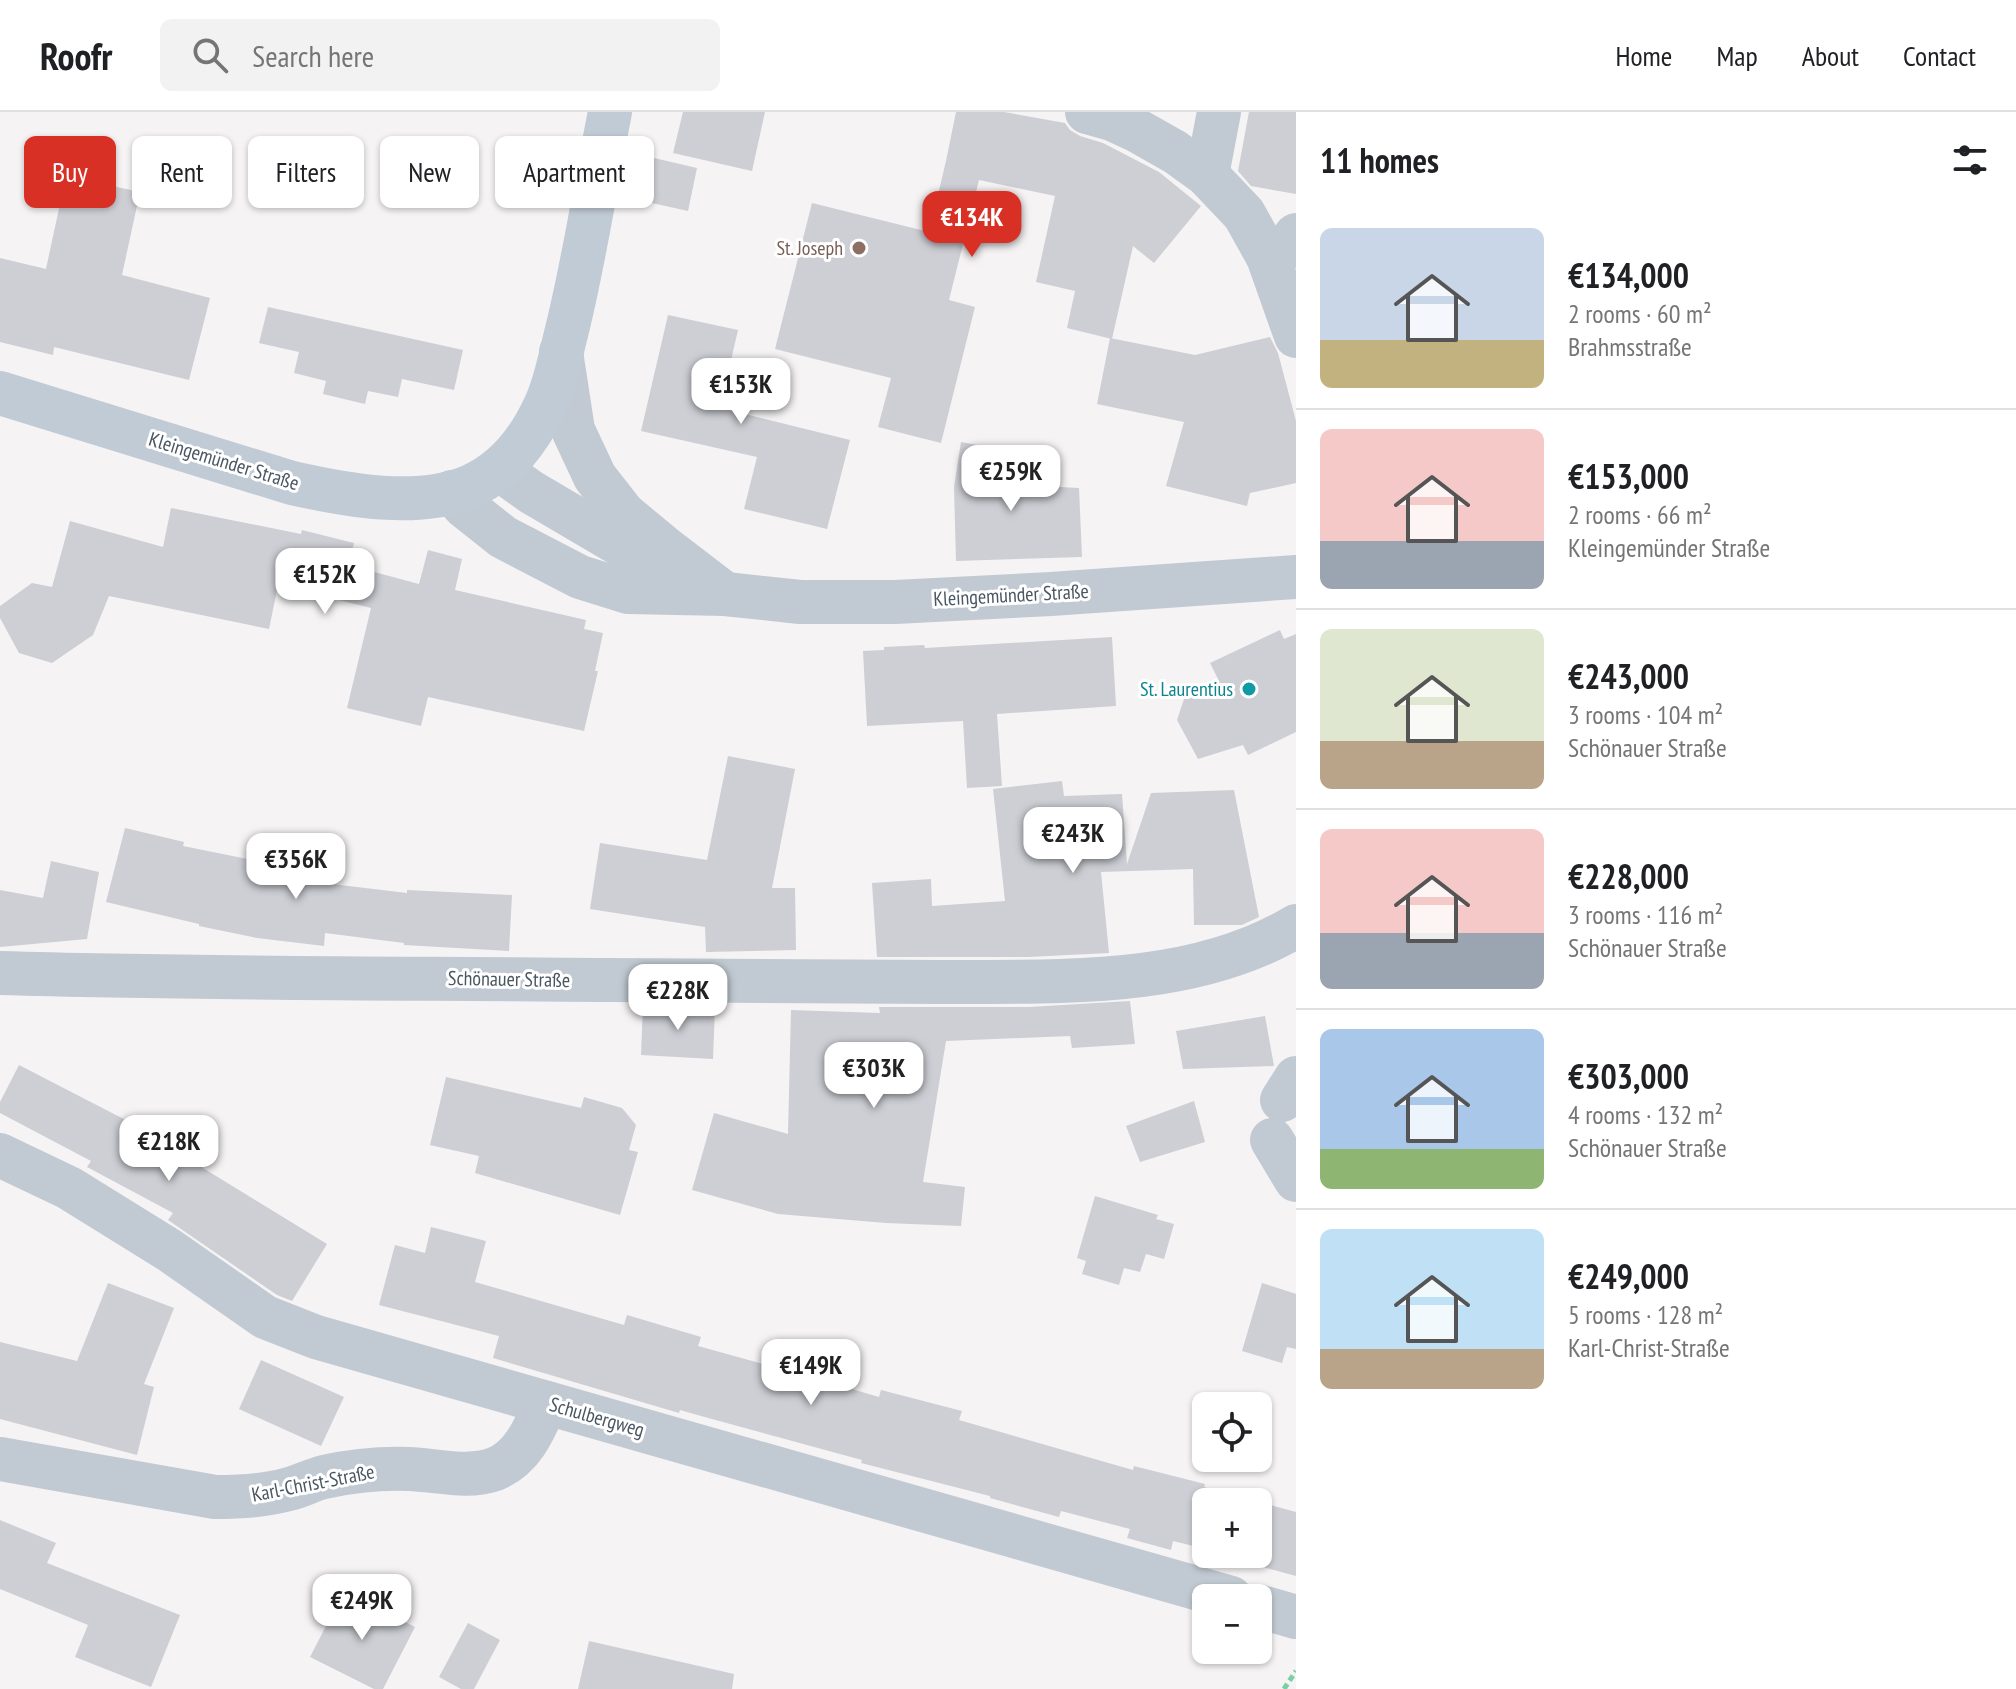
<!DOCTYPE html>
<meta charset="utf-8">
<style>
:root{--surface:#fff;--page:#f2f2f2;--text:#202124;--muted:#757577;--line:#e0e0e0;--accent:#d93025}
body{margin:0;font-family:"PT Sans Narrow",sans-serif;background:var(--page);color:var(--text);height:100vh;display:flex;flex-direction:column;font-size:30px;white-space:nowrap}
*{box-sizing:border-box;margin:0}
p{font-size:26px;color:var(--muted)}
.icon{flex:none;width:44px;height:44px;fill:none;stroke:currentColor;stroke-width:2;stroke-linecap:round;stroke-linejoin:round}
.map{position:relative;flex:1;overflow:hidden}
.panel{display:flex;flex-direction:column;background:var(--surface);width:720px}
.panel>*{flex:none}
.hud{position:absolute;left:24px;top:24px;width:760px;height:72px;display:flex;gap:16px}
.buttons{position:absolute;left:1192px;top:1280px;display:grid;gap:16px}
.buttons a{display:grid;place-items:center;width:80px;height:80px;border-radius:12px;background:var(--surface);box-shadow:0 2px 6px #0004;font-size:40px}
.price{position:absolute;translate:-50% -68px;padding:0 18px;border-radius:16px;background:#fff;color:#222;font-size:26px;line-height:52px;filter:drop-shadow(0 2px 4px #0008)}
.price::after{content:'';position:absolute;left:50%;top:48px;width:24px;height:18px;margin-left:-12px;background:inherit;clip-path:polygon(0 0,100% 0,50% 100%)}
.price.current{background:var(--accent);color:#fff}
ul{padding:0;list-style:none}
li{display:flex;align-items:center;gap:24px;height:200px;padding:0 24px}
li+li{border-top:2px solid var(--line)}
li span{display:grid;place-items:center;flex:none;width:224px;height:160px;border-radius:12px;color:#555}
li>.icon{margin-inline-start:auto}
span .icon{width:96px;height:96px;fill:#fffc;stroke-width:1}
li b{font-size:34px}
h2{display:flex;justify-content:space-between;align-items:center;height:96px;padding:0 24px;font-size:34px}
.tag{padding:0 28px;border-radius:12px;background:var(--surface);box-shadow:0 2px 6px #0004;font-size:28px;line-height:72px}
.tag.current{background:var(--accent);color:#fff}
header{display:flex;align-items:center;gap:48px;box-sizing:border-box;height:112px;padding:0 40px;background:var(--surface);border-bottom:2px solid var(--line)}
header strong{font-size:38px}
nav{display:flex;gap:44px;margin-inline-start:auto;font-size:28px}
.search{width:560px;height:72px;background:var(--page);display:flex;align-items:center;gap:20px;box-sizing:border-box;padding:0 28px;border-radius:12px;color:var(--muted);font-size:30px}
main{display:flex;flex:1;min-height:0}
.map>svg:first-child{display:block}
.building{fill:#cdcfd5}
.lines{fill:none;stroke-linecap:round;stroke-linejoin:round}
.path{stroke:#7ad0a6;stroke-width:5;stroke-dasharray:6 4;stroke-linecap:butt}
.street{stroke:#c1cad2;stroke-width:44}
.secondary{stroke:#c1cbd6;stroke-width:44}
.education-dot{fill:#8d6e63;stroke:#fff;stroke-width:3}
.culture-dot{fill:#0f9aa8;stroke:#fff;stroke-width:3}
.labels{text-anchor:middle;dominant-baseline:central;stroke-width:6;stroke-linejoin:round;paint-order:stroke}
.education-label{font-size:20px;fill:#785e54;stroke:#fff;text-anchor:end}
.street-label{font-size:20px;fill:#4a5661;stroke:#fff}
.culture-label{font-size:20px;fill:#0d838f;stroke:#fff;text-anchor:end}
</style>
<header>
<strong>Roofr</strong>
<div class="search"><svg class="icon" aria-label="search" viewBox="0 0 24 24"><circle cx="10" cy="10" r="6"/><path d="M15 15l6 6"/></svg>Search here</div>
<nav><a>Home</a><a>Map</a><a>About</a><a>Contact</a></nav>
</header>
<main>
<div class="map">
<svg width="1296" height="1577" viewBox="0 0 1296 1577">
<rect width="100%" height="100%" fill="#f5f3f3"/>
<g class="building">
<path d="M 683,0 L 765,0 L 752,59 L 673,41 Z"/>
<path d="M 956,0 L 1004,0 L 1065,11 L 1070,18 L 1080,24 L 1103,31 L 1159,60 L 1201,94 L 1154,151 L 1133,134 L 1112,227 L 1067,216 L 1075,179 L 1036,170 L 1055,84 L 979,68 L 949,188 L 975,195 L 941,331 L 878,315 L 891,266 L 775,237 L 812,91 L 929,120 L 946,49 Z"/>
<path d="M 1249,0 L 1296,0 L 1296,82 L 1251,74 L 1238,59 Z"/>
<path d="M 654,46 L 697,56 L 688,99 L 643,89 Z"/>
<path d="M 66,64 L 140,80 L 122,163 L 210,186 L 189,268 L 54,235 L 53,243 L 0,230 L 0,146 L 46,157 Z"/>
<path d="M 268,195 L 463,238 L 454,278 L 402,267 L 398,285 L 368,279 L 365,292 L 323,282 L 326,269 L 294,261 L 299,240 L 259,231 Z"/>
<path d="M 668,203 L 738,218 L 720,296 L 850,328 L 827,417 L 744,397 L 757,345 L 641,319 Z"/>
<path d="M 1270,225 L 1278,241 L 1296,309 L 1296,371 L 1250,381 L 1247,394 L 1166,374 L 1184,310 L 1097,292 L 1110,226 L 1195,243 Z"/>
<path d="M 961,330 L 1011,339 L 1003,372 L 1079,376 L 1082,445 L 956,449 L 954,375 Z"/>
<path d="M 171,396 L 301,422 L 302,418 L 354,431 L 348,453 L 419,472 L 428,438 L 462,447 L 455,478 L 586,508 L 584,517 L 603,521 L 595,559 L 598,559 L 584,619 L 428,585 L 421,614 L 347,596 L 371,496 L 278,473 L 269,517 L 109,484 L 93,523 L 52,551 L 19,541 L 0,506 L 0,494 L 32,471 L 52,475 L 70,409 L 163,435 Z"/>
<path d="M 1280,518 L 1284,527 L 1296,522 L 1296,620 L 1248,643 L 1243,633 L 1198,647 L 1177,608 L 1185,584 L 1219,569 L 1210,551 Z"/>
<path d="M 1112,525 L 1116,594 L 997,602 L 1002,674 L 967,676 L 963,609 L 867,614 L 863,539 L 884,538 L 884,535 L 924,533 L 925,536 Z"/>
<path d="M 728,644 L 795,657 L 772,776 L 795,776 L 796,838 L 706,840 L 705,815 L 590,797 L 600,731 L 707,748 Z"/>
<path d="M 1062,669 L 1064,684 L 1122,682 L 1127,752 L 1151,681 L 1234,678 L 1259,805 L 1242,813 L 1194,813 L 1193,757 L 1101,760 L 1109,841 L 1028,845 L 877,845 L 872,771 L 931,767 L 932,794 L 1005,789 L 993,677 Z"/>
<path d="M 125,716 L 184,730 L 183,734 L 267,751 L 265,764 L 407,781 L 407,778 L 512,783 L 509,839 L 404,833 L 404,831 L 325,821 L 324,834 L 257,826 L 199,814 L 199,812 L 106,790 Z"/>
<path d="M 51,749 L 99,760 L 87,827 L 0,835 L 0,778 L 43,786 Z"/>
<path d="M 1130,889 L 1135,932 L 1072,936 L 1070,924 L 946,929 L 923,1070 L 965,1075 L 961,1114 L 886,1111 L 778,1102 L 692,1078 L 714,1001 L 788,1022 L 791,898 L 880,901 L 879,895 L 1029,895 Z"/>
<path d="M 643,893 L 715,896 L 713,947 L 641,943 Z"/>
<path d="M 1265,904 L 1274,954 L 1183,957 L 1176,919 Z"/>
<path d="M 19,953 L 174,1033 L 172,1037 L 327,1132 L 292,1189 L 277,1183 L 168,1108 L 173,1101 L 87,1055 L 91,1049 L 0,1001 L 0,990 Z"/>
<path d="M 446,965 L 581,996 L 584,985 L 622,996 L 636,1013 L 629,1038 L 638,1040 L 620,1103 L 475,1061 L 479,1044 L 430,1033 Z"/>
<path d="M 1194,989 L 1205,1030 L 1140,1050 L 1126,1014 Z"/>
<path d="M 1095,1084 L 1158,1103 L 1156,1107 L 1174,1112 L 1164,1147 L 1146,1142 L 1140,1160 L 1124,1156 L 1119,1173 L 1082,1162 L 1086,1149 L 1077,1146 Z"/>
<path d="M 431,1115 L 486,1129 L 475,1170 L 624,1213 L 627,1203 L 701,1225 L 698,1234 L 778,1256 L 797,1246 L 811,1265 L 879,1285 L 881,1278 L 962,1299 L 959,1308 L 1133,1358 L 1134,1354 L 1205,1372 L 1204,1375 L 1296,1400 L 1296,1464 L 1241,1449 L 1242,1446 L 1224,1442 L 1258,1442 L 1258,1390 L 1206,1390 L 1206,1437 L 1173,1429 L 1171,1438 L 1127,1426 L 1130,1417 L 1061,1399 L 1059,1405 L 990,1386 L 990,1384 L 861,1351 L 862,1348 L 701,1304 L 680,1298 L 679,1301 L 493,1246 L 499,1224 L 379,1193 L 395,1133 L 425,1141 Z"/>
<path d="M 108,1171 L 174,1196 L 144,1272 L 154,1275 L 137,1343 L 0,1307 L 0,1230 L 77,1249 Z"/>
<path d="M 1262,1171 L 1296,1182 L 1296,1237 L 1287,1235 L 1282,1251 L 1242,1239 Z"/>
<path d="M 261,1248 L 344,1285 L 321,1334 L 239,1297 Z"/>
<path d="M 0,1408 L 56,1431 L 47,1451 L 180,1503 L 151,1575 L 75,1545 L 88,1513 L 0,1477 Z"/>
<path d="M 344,1479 L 415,1515 L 383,1577 L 374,1577 L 310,1545 Z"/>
<path d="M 468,1511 L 500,1528 L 474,1577 L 461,1577 L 439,1565 Z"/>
<path d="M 589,1529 L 734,1562 L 732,1577 L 578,1577 Z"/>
</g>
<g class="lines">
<path class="path" d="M 1284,1577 L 1296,1559"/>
<g class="street">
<path d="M 1087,0 L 1112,7 L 1138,19 L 1175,40 L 1207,63 L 1244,102 L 1268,145 L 1296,224"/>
<path d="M 1207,63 L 1219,0"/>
<path d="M 1268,145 L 1286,136 L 1296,123"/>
<path d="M 561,240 L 573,318 L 595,365 L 624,402 L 665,436 L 725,482"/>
<path d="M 499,357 L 531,380 L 650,450"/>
<path d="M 452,380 L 464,394 L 503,425 L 580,465 L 628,480 L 725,482 L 800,490 L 895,490 L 1051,482 L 1296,465"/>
<path d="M 0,861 C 203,867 407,866 610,868 C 719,869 828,870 938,870 C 1055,869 1192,877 1296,814"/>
<path d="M 1282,988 L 1296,966"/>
<path d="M 1272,1028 L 1296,1068"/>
<path d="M 0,1043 L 69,1076 L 169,1138 L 265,1205 L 316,1225 L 1231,1486"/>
<path d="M 0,1347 L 215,1385 C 240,1385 265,1384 289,1377 C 301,1374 312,1368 324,1365 C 351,1359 381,1356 409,1357 C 437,1358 468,1367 495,1357 C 523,1346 535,1316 546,1291"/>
<path d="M 1258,1494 L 1296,1505"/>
</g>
<path class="secondary" d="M 0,281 L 292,371 C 345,383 419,397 471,374 C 505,359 529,328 544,296 C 555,274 559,250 565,226 C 584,152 595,75 610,0"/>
</g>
<circle class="education-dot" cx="859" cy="136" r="8"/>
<circle class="culture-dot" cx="1249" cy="577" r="8"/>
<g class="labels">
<g class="education-label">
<text x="843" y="136">St. Joseph</text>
</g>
<g class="street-label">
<text transform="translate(224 349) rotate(17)">Kleingemünder Straße</text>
<text transform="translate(1011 483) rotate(-3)">Kleingemünder Straße</text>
<text transform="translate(509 867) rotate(1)">Schönauer Straße</text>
<text transform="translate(597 1305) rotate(16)">Schulbergweg</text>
<text transform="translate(313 1371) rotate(-11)">Karl-Christ-Straße</text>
</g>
<g class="culture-label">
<text x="1233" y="577">St. Laurentius</text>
</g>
</g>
</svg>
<div class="buttons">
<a><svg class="icon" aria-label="locate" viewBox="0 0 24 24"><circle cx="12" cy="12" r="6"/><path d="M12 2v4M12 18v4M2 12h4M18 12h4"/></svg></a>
<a>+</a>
<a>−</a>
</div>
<b class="price current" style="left:972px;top:147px">€134K</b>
<b class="price" style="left:741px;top:314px">€153K</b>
<b class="price" style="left:1011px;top:401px">€259K</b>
<b class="price" style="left:325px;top:504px">€152K</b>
<b class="price" style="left:1073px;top:763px">€243K</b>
<b class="price" style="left:296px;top:789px">€356K</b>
<b class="price" style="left:678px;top:920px">€228K</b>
<b class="price" style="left:874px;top:998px">€303K</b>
<b class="price" style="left:169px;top:1071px">€218K</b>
<b class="price" style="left:811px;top:1295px">€149K</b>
<b class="price" style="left:362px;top:1530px">€249K</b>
<div class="hud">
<a class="tag current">Buy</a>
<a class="tag">Rent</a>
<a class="tag">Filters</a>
<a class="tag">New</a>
<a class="tag">Apartment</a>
</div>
</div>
<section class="panel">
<h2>11 homes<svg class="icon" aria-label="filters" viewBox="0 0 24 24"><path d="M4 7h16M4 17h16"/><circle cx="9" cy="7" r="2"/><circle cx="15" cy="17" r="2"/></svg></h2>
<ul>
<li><span style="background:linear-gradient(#c9d6e8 70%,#c2b280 0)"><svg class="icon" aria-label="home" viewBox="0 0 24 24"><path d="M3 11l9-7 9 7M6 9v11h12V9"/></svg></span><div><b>€134,000</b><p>2 rooms · 60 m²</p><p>Brahmsstraße</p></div></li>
<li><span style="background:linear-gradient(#f6c9c9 70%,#9aa5b1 0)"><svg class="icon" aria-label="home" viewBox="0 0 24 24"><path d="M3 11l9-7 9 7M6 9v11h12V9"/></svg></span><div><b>€153,000</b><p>2 rooms · 66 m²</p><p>Kleingemünder Straße</p></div></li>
<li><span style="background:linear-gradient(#dfe7d0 70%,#b9a48a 0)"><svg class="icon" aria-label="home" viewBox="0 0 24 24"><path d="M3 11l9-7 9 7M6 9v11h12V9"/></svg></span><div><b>€243,000</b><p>3 rooms · 104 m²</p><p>Schönauer Straße</p></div></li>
<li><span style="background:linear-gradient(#f6c9c9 65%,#9aa5b1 0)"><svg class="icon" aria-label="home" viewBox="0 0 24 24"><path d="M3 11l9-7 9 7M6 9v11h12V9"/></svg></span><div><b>€228,000</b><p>3 rooms · 116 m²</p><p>Schönauer Straße</p></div></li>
<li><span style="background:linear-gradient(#a9c7e8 75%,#8fb573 0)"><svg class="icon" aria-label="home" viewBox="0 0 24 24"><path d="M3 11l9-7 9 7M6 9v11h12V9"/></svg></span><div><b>€303,000</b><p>4 rooms · 132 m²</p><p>Schönauer Straße</p></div></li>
<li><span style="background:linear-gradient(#bfe0f5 75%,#b9a48a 0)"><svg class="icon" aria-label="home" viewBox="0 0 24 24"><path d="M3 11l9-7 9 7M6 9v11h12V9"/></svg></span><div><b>€249,000</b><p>5 rooms · 128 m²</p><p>Karl-Christ-Straße</p></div></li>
</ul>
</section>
</main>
